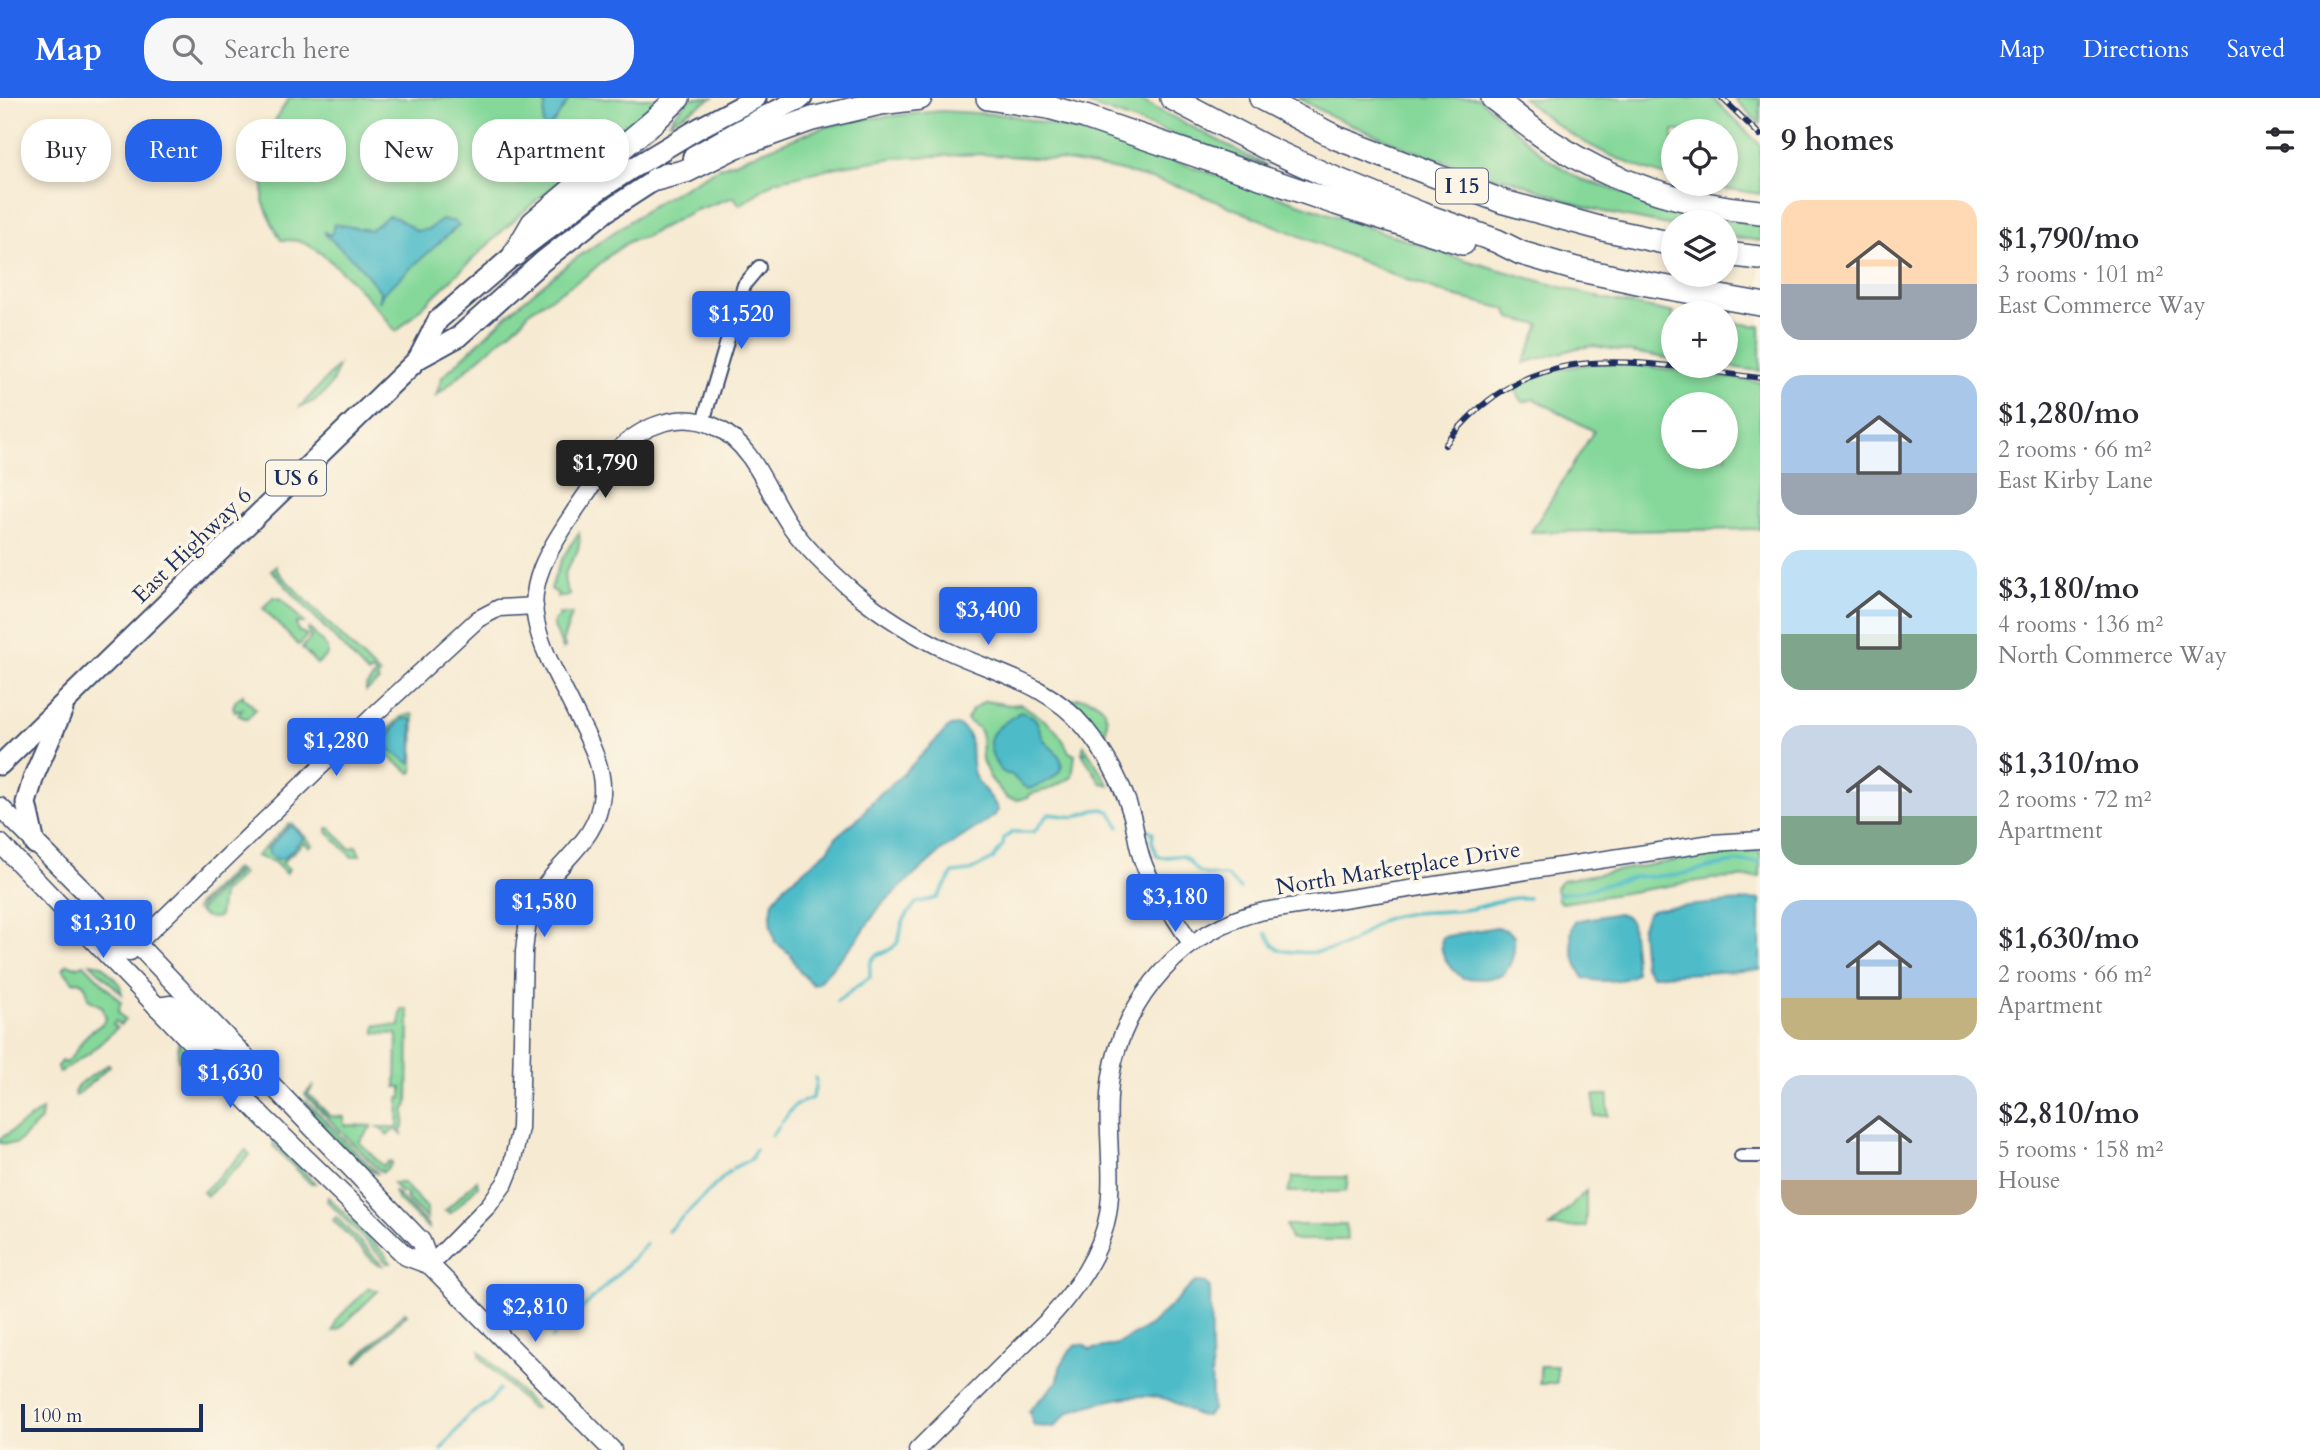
<!DOCTYPE html>
<meta charset="utf-8">
<style>
:root{--surface:#fff;--page:#f7f7f7;--text:#2b2b33;--muted:#7c7c81;--accent:#2563eb}
body{margin:0;font-family:Cardo,serif;background:var(--page);color:var(--text);height:100vh;display:flex;flex-direction:column;font-size:26px;white-space:nowrap}
*{box-sizing:border-box;margin:0}
p{font-size:23px;color:var(--muted)}
.icon{flex:none;width:38px;height:38px;fill:none;stroke:currentColor;stroke-width:2;stroke-linecap:round;stroke-linejoin:round}
.map{position:relative;flex:1;overflow:hidden}
.side{display:flex;flex-direction:column;background:var(--surface);width:560px}
.side>*{flex:none}
.hud{position:absolute;left:21px;top:21px;width:665px;height:63px;display:flex;gap:14px}
.fabs{position:absolute;left:1661px;top:21px;display:grid;gap:14px}
.fabs a{display:grid;place-items:center;width:77px;height:77px;border-radius:50%;background:var(--surface);box-shadow:0 4px 10px #0003;font-size:35px}
.scale{position:absolute;left:21px;bottom:18px;width:182px;box-sizing:border-box;padding-left:7px;border:4px solid #1b2f5e;border-top:0;font-size:19px;line-height:24px;white-space:nowrap;color:#1b2f5e;-webkit-text-stroke:5px #fcf5e5;paint-order:stroke}
.price{position:absolute;translate:-50% -60px;padding:0 16px;border-radius:7px;background:var(--accent);color:#fff;font-size:23px;line-height:46px;filter:drop-shadow(0 2px 4px #0008)}
.price::after{content:'';position:absolute;left:50%;top:42px;width:21px;height:16px;margin-left:-10px;background:inherit;clip-path:polygon(0 0,100% 0,50% 100%)}
.price.current{background:#222;color:#fff}
ul{padding:0;list-style:none}
li{display:flex;align-items:center;gap:21px;height:175px;padding:0 21px}
li span{display:grid;place-items:center;flex:none;width:196px;height:140px;border-radius:21px;color:#555}
li>.icon{margin-inline-start:auto}
span .icon{width:84px;height:84px;fill:#fffc;stroke-width:1}
li b{font-size:30px}
h2{display:flex;justify-content:space-between;align-items:center;height:84px;padding:0 21px;font-size:30px}
.tag{padding:0 24px;border-radius:28px;background:var(--surface);box-shadow:0 4px 10px #0003;font-size:24px;line-height:63px}
.tag.current{background:var(--accent);color:#fff}
header{display:flex;align-items:center;gap:42px;box-sizing:border-box;height:98px;padding:0 35px;background:var(--accent);color:#fff}
header strong{font-size:33px}
nav{display:flex;gap:38px;margin-inline-start:auto;font-size:24px}
.search{width:490px;height:63px;background:var(--page);display:flex;align-items:center;gap:18px;box-sizing:border-box;padding:0 24px;border-radius:28px;color:var(--muted);font-size:26px}
main{display:flex;flex:1;min-height:0}
.map>svg:first-child{display:block}
.green{fill:#85d89a;stroke:#50847c;stroke-width:2;fill-rule:evenodd}
.water{fill:#4ebcc8;stroke:#347693;stroke-width:2}
.lines{fill:none;stroke-linecap:round;stroke-linejoin:round}
.stream{stroke:#4ebcc8;stroke-width:3.5}
.minor-casing{stroke:#3c4b6f;stroke-width:16}
.tertiary-casing{stroke:#3c4b6f;stroke-width:19}
.secondary-casing{stroke:#3c4b6f;stroke-width:21}
.trunk-casing{stroke:#3c4b6f;stroke-width:23}
.motorway-casing{stroke:#3c4b6f;stroke-width:26}
.minor{stroke:#fff;stroke-width:12}
.tertiary{stroke:#fff;stroke-width:16}
.secondary{stroke:#fff;stroke-width:18}
.trunk{stroke:#fff;stroke-width:19}
.motorway{stroke:#fff;stroke-width:23}
.rail-casing{stroke:#1b2f5e;stroke-width:6}
.rail{stroke:#fcf5e5;stroke-width:3.5;stroke-dasharray:10;stroke-linecap:butt}
.labels{text-anchor:middle;dominant-baseline:central;stroke-width:7;stroke-linejoin:round;paint-order:stroke}
.shield{fill:#fcf5e5;stroke:#5e6a86;stroke-width:2}
.shield-label{font-size:21px;font-weight:bold;fill:#1b2f5e}
.street-label{font-size:23px;fill:#1b2f5e;stroke:#fcf5e5}
</style>
<header>
<strong>Map</strong>
<div class="search"><svg class="icon" aria-label="search" viewBox="0 0 24 24"><circle cx="10" cy="10" r="6"/><path d="M15 15l6 6"/></svg>Search here</div>
<nav><a>Map</a><a>Directions</a><a>Saved</a></nav>
</header>
<main>
<div class="map">
<svg width="1760" height="1352" viewBox="0 0 1760 1352">
<rect width="100%" height="100%" fill="#fcf5e5"/>
<filter id="ink" filterUnits="userSpaceOnUse"><feTurbulence type="fractalNoise" baseFrequency=".0143" numOctaves="2"/><feDisplacementMap in="SourceGraphic" scale="14" xChannelSelector="R" yChannelSelector="G"/><feConvolveMatrix kernelMatrix="1 2 1 2 8 2 1 2 1" color-interpolation-filters="sRGB"/></filter>
<filter id="wash" filterUnits="userSpaceOnUse"><feTurbulence type="fractalNoise" baseFrequency=".00686" numOctaves="4" result="noise"/><feDisplacementMap in="SourceGraphic" scale="28" xChannelSelector="R" yChannelSelector="G"/><feGaussianBlur stdDeviation="1.57" result="paint"/><feColorMatrix in="noise" values="0 0 0 0 0 0 0 0 0 0 0 0 0 0 0 0 0 1.4 0 .05"/><feComposite in="paint" operator="in"/></filter>
<g filter="url(#wash)">
<rect width="100%" height="100%" fill="#f6ead2"/>
<g class="green">
<path d="M 289,0 L 665,0 L 604,52 L 575,70 L 517,119 L 396,234 C 378,210 326,150 298,143 C 293,142 287,142 281,142 L 272,125 L 263,103 L 265,39 Z"/>
<path d="M 690,0 L 712,0 L 670,24 L 671,21 Z"/>
<path d="M 1070,0 L 1136,0 L 1266,67 L 1264,68 Z"/>
<path d="M 1298,0 L 1479,0 L 1544,58 L 1580,81 L 1698,118 L 1760,126 L 1760,143 L 1726,138 L 1726,124 L 1673,124 L 1673,128 L 1612,116 L 1581,108 L 1512,82 L 1480,76 L 1409,51 L 1331,18 Z"/>
<path d="M 1523,0 L 1713,0 L 1760,47 L 1760,96 L 1695,86 L 1726,86 L 1726,33 L 1673,33 L 1673,80 C 1618,65 1565,38 1523,0 Z"/>
<path d="M 1734,0 L 1760,0 L 1760,26 Z"/>
<path d="M 941,13 L 1009,17 L 1105,39 L 1458,160 L 1604,201 L 1675,215 L 1673,215 L 1673,261 L 1594,248 L 1577,250 L 1524,265 L 1540,227 L 1510,220 L 1506,211 L 1453,198 L 1404,181 L 1184,90 L 1117,72 L 1060,62 L 979,56 L 894,60 L 842,68 L 775,83 L 740,107 L 734,99 L 693,113 L 645,139 L 630,143 L 611,156 L 587,177 L 530,213 L 520,225 L 436,298 L 442,279 L 517,208 L 572,163 L 659,103 L 717,71 L 818,31 L 853,22 Z"/>
<path d="M 1726,224 L 1760,228 L 1760,273 L 1722,268 L 1726,268 Z"/>
<path d="M 1602,265 L 1637,267 L 1760,284 L 1760,431 L 1531,434 L 1594,333 L 1534,301 L 1523,304 L 1513,289 C 1542,274 1569,267 1602,265 ZM 1726,306 L 1726,359 L 1673,359 L 1673,306 Z"/>
<path d="M 338,268 C 333,289 321,303 300,309 Z"/>
<path d="M 579,435 C 584,465 552,468 570,497 L 566,499 L 557,499 L 558,496 L 551,491 C 556,470 566,452 579,435 Z"/>
<path d="M 276,468 L 278,474 L 380,577 L 377,581 L 379,583 L 366,593 L 366,588 L 376,577 L 372,573 L 368,576 L 271,472 Z"/>
<path d="M 273,499 L 282,501 L 304,525 L 296,525 L 298,533 L 307,537 L 300,546 L 298,547 L 263,510 Z"/>
<path d="M 559,516 L 572,516 L 563,542 L 565,549 L 563,551 L 553,526 L 555,521 L 559,520 Z"/>
<path d="M 309,530 L 327,550 L 327,557 L 317,566 L 302,550 L 311,539 L 308,533 Z"/>
<path d="M 243,597 L 243,599 L 256,611 L 247,621 L 238,617 L 242,611 L 235,614 L 233,609 L 236,602 Z"/>
<path d="M 1076,600 C 1099,599 1112,613 1105,636 L 1072,602 Z"/>
<path d="M 985,603 L 1010,607 L 1021,606 C 1042,620 1059,629 1069,654 L 1075,657 L 1072,679 L 1050,691 L 1030,696 L 1029,699 L 1017,702 L 1007,700 L 990,680 L 982,662 L 981,635 L 978,630 L 967,622 L 972,612 Z"/>
<path d="M 412,616 L 414,618 L 413,674 L 411,675 L 372,647 L 401,619 Z"/>
<path d="M 1084,647 L 1109,687 L 1101,685 L 1083,657 L 1085,655 L 1082,655 Z"/>
<path d="M 289,726 L 293,726 L 313,747 L 309,749 L 304,744 L 282,765 L 289,771 L 286,776 L 274,764 L 256,758 Z"/>
<path d="M 327,730 L 330,730 L 350,751 L 356,748 L 360,757 L 352,759 L 327,734 Z"/>
<path d="M 1760,753 L 1760,779 L 1711,781 L 1562,805 L 1558,802 L 1556,790 L 1562,782 L 1703,758 L 1737,754 Z"/>
<path d="M 235,771 L 238,772 L 196,811 L 197,807 Z"/>
<path d="M 240,773 L 243,776 L 222,796 L 219,819 C 210,821 205,820 198,813 Z"/>
<path d="M 90,865 L 102,867 L 120,887 L 122,896 Z"/>
<path d="M 68,866 L 75,869 L 84,866 L 121,904 L 118,914 L 125,922 L 120,927 L 116,923 L 113,926 L 117,930 L 91,954 L 60,974 L 57,969 L 61,963 L 65,965 C 76,957 79,945 88,936 C 95,929 102,929 106,920 L 102,909 L 88,901 C 87,893 87,887 79,883 L 73,884 L 63,871 Z"/>
<path d="M 401,911 L 407,911 L 409,919 L 408,1007 L 405,1011 L 404,1029 L 400,1033 L 403,1037 L 395,1031 L 388,1037 L 378,1029 L 398,1029 L 399,1000 L 402,1000 L 402,989 L 396,989 L 397,936 L 375,935 L 375,927 L 400,928 Z"/>
<path d="M 178,945 L 206,974 L 189,973 L 178,961 Z"/>
<path d="M 109,966 L 110,968 L 76,998 L 74,995 L 78,987 Z"/>
<path d="M 314,987 L 308,996 L 330,1018 L 344,1019 L 344,1027 L 372,1028 L 359,1044 L 383,1068 L 389,1063 L 392,1064 L 391,1067 L 383,1074 L 378,1071 L 309,1001 L 305,996 Z"/>
<rect x="1594" y="997" width="14" height="21"/>
<path d="M 305,1003 L 308,1005 L 378,1076 L 369,1072 C 354,1057 311,1021 305,1003 Z"/>
<path d="M 42,1012 L 41,1022 L 16,1046 L 0,1045 L 0,1041 Z"/>
<path d="M 274,1043 L 315,1085 L 310,1085 L 273,1048 Z"/>
<path d="M 246,1052 L 250,1057 L 207,1098 L 203,1094 Z"/>
<path d="M 1293,1079 L 1348,1079 L 1346,1093 L 1343,1094 L 1288,1094 Z"/>
<path d="M 477,1082 L 478,1088 L 451,1115 L 445,1113 Z"/>
<path d="M 393,1085 L 403,1085 L 427,1110 L 427,1121 L 406,1100 L 408,1098 L 404,1094 L 401,1095 Z"/>
<path d="M 394,1093 L 429,1128 L 429,1131 L 397,1101 Z"/>
<path d="M 1586,1093 L 1586,1129 L 1550,1129 Z"/>
<path d="M 328,1099 L 383,1154 L 391,1165 L 387,1165 L 327,1103 Z"/>
<path d="M 336,1119 L 382,1167 L 375,1165 L 333,1122 Z"/>
<path d="M 1286,1127 L 1346,1127 L 1347,1142 L 1291,1142 Z"/>
<path d="M 369,1190 L 378,1193 L 338,1232 L 333,1233 L 337,1221 Z"/>
<path d="M 405,1214 L 407,1216 L 357,1265 L 355,1263 Z"/>
<path d="M 480,1253 L 536,1310 L 530,1310 L 480,1259 Z"/>
<rect x="1540" y="1268" width="17" height="18"/>
</g>
<g class="water">
<path d="M 546,0 L 570,0 L 555,23 L 548,30 L 543,27 Z"/>
<path d="M 388,118 L 397,120 L 417,133 L 429,131 L 442,122 L 453,123 L 459,127 L 383,195 L 379,204 L 380,193 L 359,167 L 325,136 L 325,134 L 330,137 L 332,135 L 334,126 L 370,132 Z"/>
<path d="M 1020,614 C 1042,619 1035,626 1044,642 C 1048,648 1055,652 1059,658 C 1071,676 1041,687 1029,691 C 1020,688 1019,684 1013,678 C 1005,672 1011,680 1003,674 C 995,668 987,648 991,639 C 995,629 1012,620 1020,614 Z"/>
<path d="M 403,621 L 412,621 L 412,660 L 410,665 L 388,651 C 385,638 393,630 403,621 Z"/>
<path d="M 957,627 C 978,635 968,658 974,676 C 979,690 993,698 998,712 L 994,718 L 941,753 L 881,807 L 859,839 L 818,885 L 813,887 L 799,873 L 790,856 L 775,844 L 770,824 L 773,803 L 785,788 L 828,752 L 836,739 L 863,716 L 867,709 L 881,695 L 902,677 L 950,628 Z"/>
<path d="M 293,728 L 304,740 L 283,761 L 276,761 L 269,756 L 268,750 L 289,729 Z"/>
<path d="M 1760,801 L 1760,872 L 1659,877 L 1652,877 L 1644,868 L 1641,831 L 1647,816 L 1655,811 Z"/>
<path d="M 1618,815 L 1626,818 L 1631,825 L 1636,876 C 1623,885 1598,884 1584,880 C 1574,864 1566,841 1575,823 Z"/>
<path d="M 1496,829 L 1506,832 L 1514,838 C 1515,854 1513,864 1503,877 L 1485,881 L 1462,880 C 1448,866 1439,860 1442,839 Z"/>
<path d="M 1197,1184 L 1206,1185 L 1210,1190 L 1212,1312 L 1207,1318 C 1190,1319 1182,1305 1166,1301 C 1138,1293 1105,1303 1077,1311 L 1068,1315 L 1054,1329 L 1034,1328 L 1029,1313 L 1058,1283 L 1060,1269 L 1070,1252 L 1077,1246 L 1084,1247 L 1090,1252 L 1117,1246 L 1151,1227 L 1194,1185 Z"/>
</g>
<g class="lines">
<g class="stream">
<path d="M 1147,731 L 1153,735 L 1152,743 L 1157,758 C 1166,761 1172,757 1181,758 C 1189,759 1192,770 1198,773 C 1206,778 1218,778 1227,778 L 1240,791"/>
<path d="M 1558,796 L 1583,793 L 1633,779 L 1677,777 L 1734,764 L 1760,764"/>
<path d="M 1266,835 L 1274,848 L 1280,852 C 1305,857 1337,855 1358,840 C 1367,834 1375,825 1385,821 C 1413,811 1442,816 1470,811 C 1491,807 1507,798 1528,800"/>
<path d="M 837,903 L 870,879 C 868,847 885,862 897,845 C 901,839 900,830 903,824 C 906,817 912,811 916,805 L 937,800 L 953,775 L 970,773 L 993,761 L 1003,747 L 1004,740 L 1013,734 L 1034,734 L 1049,716 L 1074,719 L 1095,712 L 1103,711 L 1111,714 L 1119,729"/>
<path d="M 815,980 L 816,983"/>
<path d="M 782,1024 L 795,1007 L 812,1000 L 816,987"/>
<path d="M 771,1038 L 779,1028"/>
<path d="M 733,1070 L 751,1061 L 755,1052"/>
<path d="M 668,1133 L 730,1073"/>
<path d="M 552,1240 C 583,1208 617,1180 646,1146"/>
<path d="M 441,1352 L 468,1318 L 489,1304 L 499,1292"/>
</g>
</g>
</g>
<g filter="url(#ink)">
<g class="lines">
<g class="minor-casing">
<g id="minor">
<path d="M 703,324 L 744,187 L 759,169"/>
<path d="M 1741,1058 L 1760,1058"/>
</g>
</g>
<g class="tertiary-casing">
<g id="tertiary">
<path d="M 137,846 L 376,615 L 478,521 L 499,510 L 535,508"/>
<path d="M 430,1167 L 489,1107 L 505,1085 L 511,1070 L 520,1030 L 524,854 C 526,834 528,815 538,798 C 560,760 598,744 602,696 C 604,668 588,640 576,616 C 562,586 542,555 536,523 C 527,480 554,445 576,411 C 589,392 602,373 616,354 C 641,328 681,311 716,329 C 755,348 768,397 791,429 C 808,453 832,475 854,494 C 883,518 914,537 948,553 C 997,576 1048,585 1085,630 C 1106,656 1123,685 1132,718 C 1136,733 1137,749 1143,764 C 1152,790 1177,821 1191,846"/>
<path d="M 917,1352 L 1049,1221 C 1076,1191 1101,1157 1108,1116 C 1115,1071 1104,1024 1111,978 C 1123,901 1186,829 1264,813 L 1712,745 L 1760,742"/>
</g>
</g>
<g class="secondary-casing">
<g id="secondary">
<path d="M 0,709 L 137,846 L 421,1143 L 430,1167"/>
<path d="M 0,745 L 264,1020 L 406,1158 L 430,1167 L 612,1352"/>
<path d="M 77,813 L 92,822 L 121,852 L 130,853 L 137,846"/>
<path d="M 157,909 L 171,907 L 212,942 L 230,944"/>
</g>
</g>
<g class="trunk-casing">
<g id="trunk">
<path d="M 693,58 L 763,19 L 802,0"/>
<path d="M 418,261 L 438,222 L 515,156 L 599,92 L 631,71 L 699,30 L 756,0"/>
<path d="M 0,667 L 418,261 L 458,239 L 543,163 L 607,113 L 667,74"/>
<path d="M 35,746 L 26,705 L 34,678 L 63,611"/>
</g>
</g>
<g class="motorway-casing">
<g id="motorway">
<path d="M 988,0 L 1048,9 L 1085,19 L 1336,105 L 1463,145"/>
<path d="M 1172,0 L 1265,49 L 1326,77 L 1421,116 L 1497,143 L 1521,155 L 1576,171 L 1647,186 L 1760,206"/>
<path d="M 1261,0 L 1337,40 L 1504,104 L 1603,131 L 1673,146"/>
<path d="M 1493,0 C 1513,15 1532,32 1553,45 C 1616,87 1686,107 1760,114"/>
<path d="M 656,81 L 686,73 L 734,49 L 812,21 L 880,5 L 920,0"/>
<path d="M 515,156 L 533,125 L 655,22 L 678,0"/>
<path d="M 1726,156 L 1760,160"/>
</g>
</g>
<use href="#minor" class="minor"/>
<use href="#tertiary" class="tertiary"/>
<use href="#secondary" class="secondary"/>
<use href="#trunk" class="trunk"/>
<use href="#motorway" class="motorway"/>
<g class="rail-casing">
<g id="rail">
<path d="M 1722,0 L 1760,37"/>
<path d="M 1445,347 C 1532,233 1637,265 1760,280"/>
</g>
</g>
<use href="#rail" class="rail"/>
</g>
</g>
<g class="labels">
<g class="shield">
<rect x="1436" y="70.5" width="52" height="35" rx="5"/>
<rect x="266" y="362.5" width="60" height="35" rx="5"/>
</g>
<g class="shield-label">
<text x="1462" y="88">I 15</text>
<text x="296" y="380">US 6</text>
</g>
<g class="street-label">
<text transform="translate(192 447) rotate(-44)">East Highway 6</text>
<text transform="translate(1398 770) rotate(-9)">North Marketplace Drive</text>
</g>
</g>
</svg>
<div class="fabs">
<a><svg class="icon" aria-label="locate" viewBox="0 0 24 24"><circle cx="12" cy="12" r="6"/><path d="M12 2v4M12 18v4M2 12h4M18 12h4"/></svg></a>
<a><svg class="icon" aria-label="layers" viewBox="0 0 24 24"><path d="M12 4l9 5-9 5-9-5zM3 14l9 5 9-5"/></svg></a>
<a>+</a>
<a>−</a>
</div>
<div class="scale">100 m</div>
<b class="price" style="left:741px;top:253px">$1,520</b>
<b class="price current" style="left:605px;top:402px">$1,790</b>
<b class="price" style="left:988px;top:549px">$3,400</b>
<b class="price" style="left:336px;top:680px">$1,280</b>
<b class="price" style="left:1175px;top:836px">$3,180</b>
<b class="price" style="left:544px;top:841px">$1,580</b>
<b class="price" style="left:103px;top:862px">$1,310</b>
<b class="price" style="left:230px;top:1012px">$1,630</b>
<b class="price" style="left:535px;top:1246px">$2,810</b>
<div class="hud">
<a class="tag">Buy</a>
<a class="tag current">Rent</a>
<a class="tag">Filters</a>
<a class="tag">New</a>
<a class="tag">Apartment</a>
</div>
</div>
<section class="side">
<h2>9 homes<svg class="icon" aria-label="filters" viewBox="0 0 24 24"><path d="M4 7h16M4 17h16"/><circle cx="9" cy="7" r="2"/><circle cx="15" cy="17" r="2"/></svg></h2>
<ul>
<li><span style="background:linear-gradient(#ffd9b3 60%,#9aa5b1 0)"><svg class="icon" aria-label="home" viewBox="0 0 24 24"><path d="M3 11l9-7 9 7M6 9v11h12V9"/></svg></span><div><b>$1,790/mo</b><p>3 rooms · 101 m²</p><p>East Commerce Way</p></div></li>
<li><span style="background:linear-gradient(#a9c7e8 70%,#9aa5b1 0)"><svg class="icon" aria-label="home" viewBox="0 0 24 24"><path d="M3 11l9-7 9 7M6 9v11h12V9"/></svg></span><div><b>$1,280/mo</b><p>2 rooms · 66 m²</p><p>East Kirby Lane</p></div></li>
<li><span style="background:linear-gradient(#bfe0f5 60%,#7fa58c 0)"><svg class="icon" aria-label="home" viewBox="0 0 24 24"><path d="M3 11l9-7 9 7M6 9v11h12V9"/></svg></span><div><b>$3,180/mo</b><p>4 rooms · 136 m²</p><p>North Commerce Way</p></div></li>
<li><span style="background:linear-gradient(#c9d6e8 65%,#7fa58c 0)"><svg class="icon" aria-label="home" viewBox="0 0 24 24"><path d="M3 11l9-7 9 7M6 9v11h12V9"/></svg></span><div><b>$1,310/mo</b><p>2 rooms · 72 m²</p><p>Apartment</p></div></li>
<li><span style="background:linear-gradient(#a9c7e8 70%,#c2b280 0)"><svg class="icon" aria-label="home" viewBox="0 0 24 24"><path d="M3 11l9-7 9 7M6 9v11h12V9"/></svg></span><div><b>$1,630/mo</b><p>2 rooms · 66 m²</p><p>Apartment</p></div></li>
<li><span style="background:linear-gradient(#c9d6e8 75%,#b9a48a 0)"><svg class="icon" aria-label="home" viewBox="0 0 24 24"><path d="M3 11l9-7 9 7M6 9v11h12V9"/></svg></span><div><b>$2,810/mo</b><p>5 rooms · 158 m²</p><p>House</p></div></li>
</ul>
</section>
</main>
